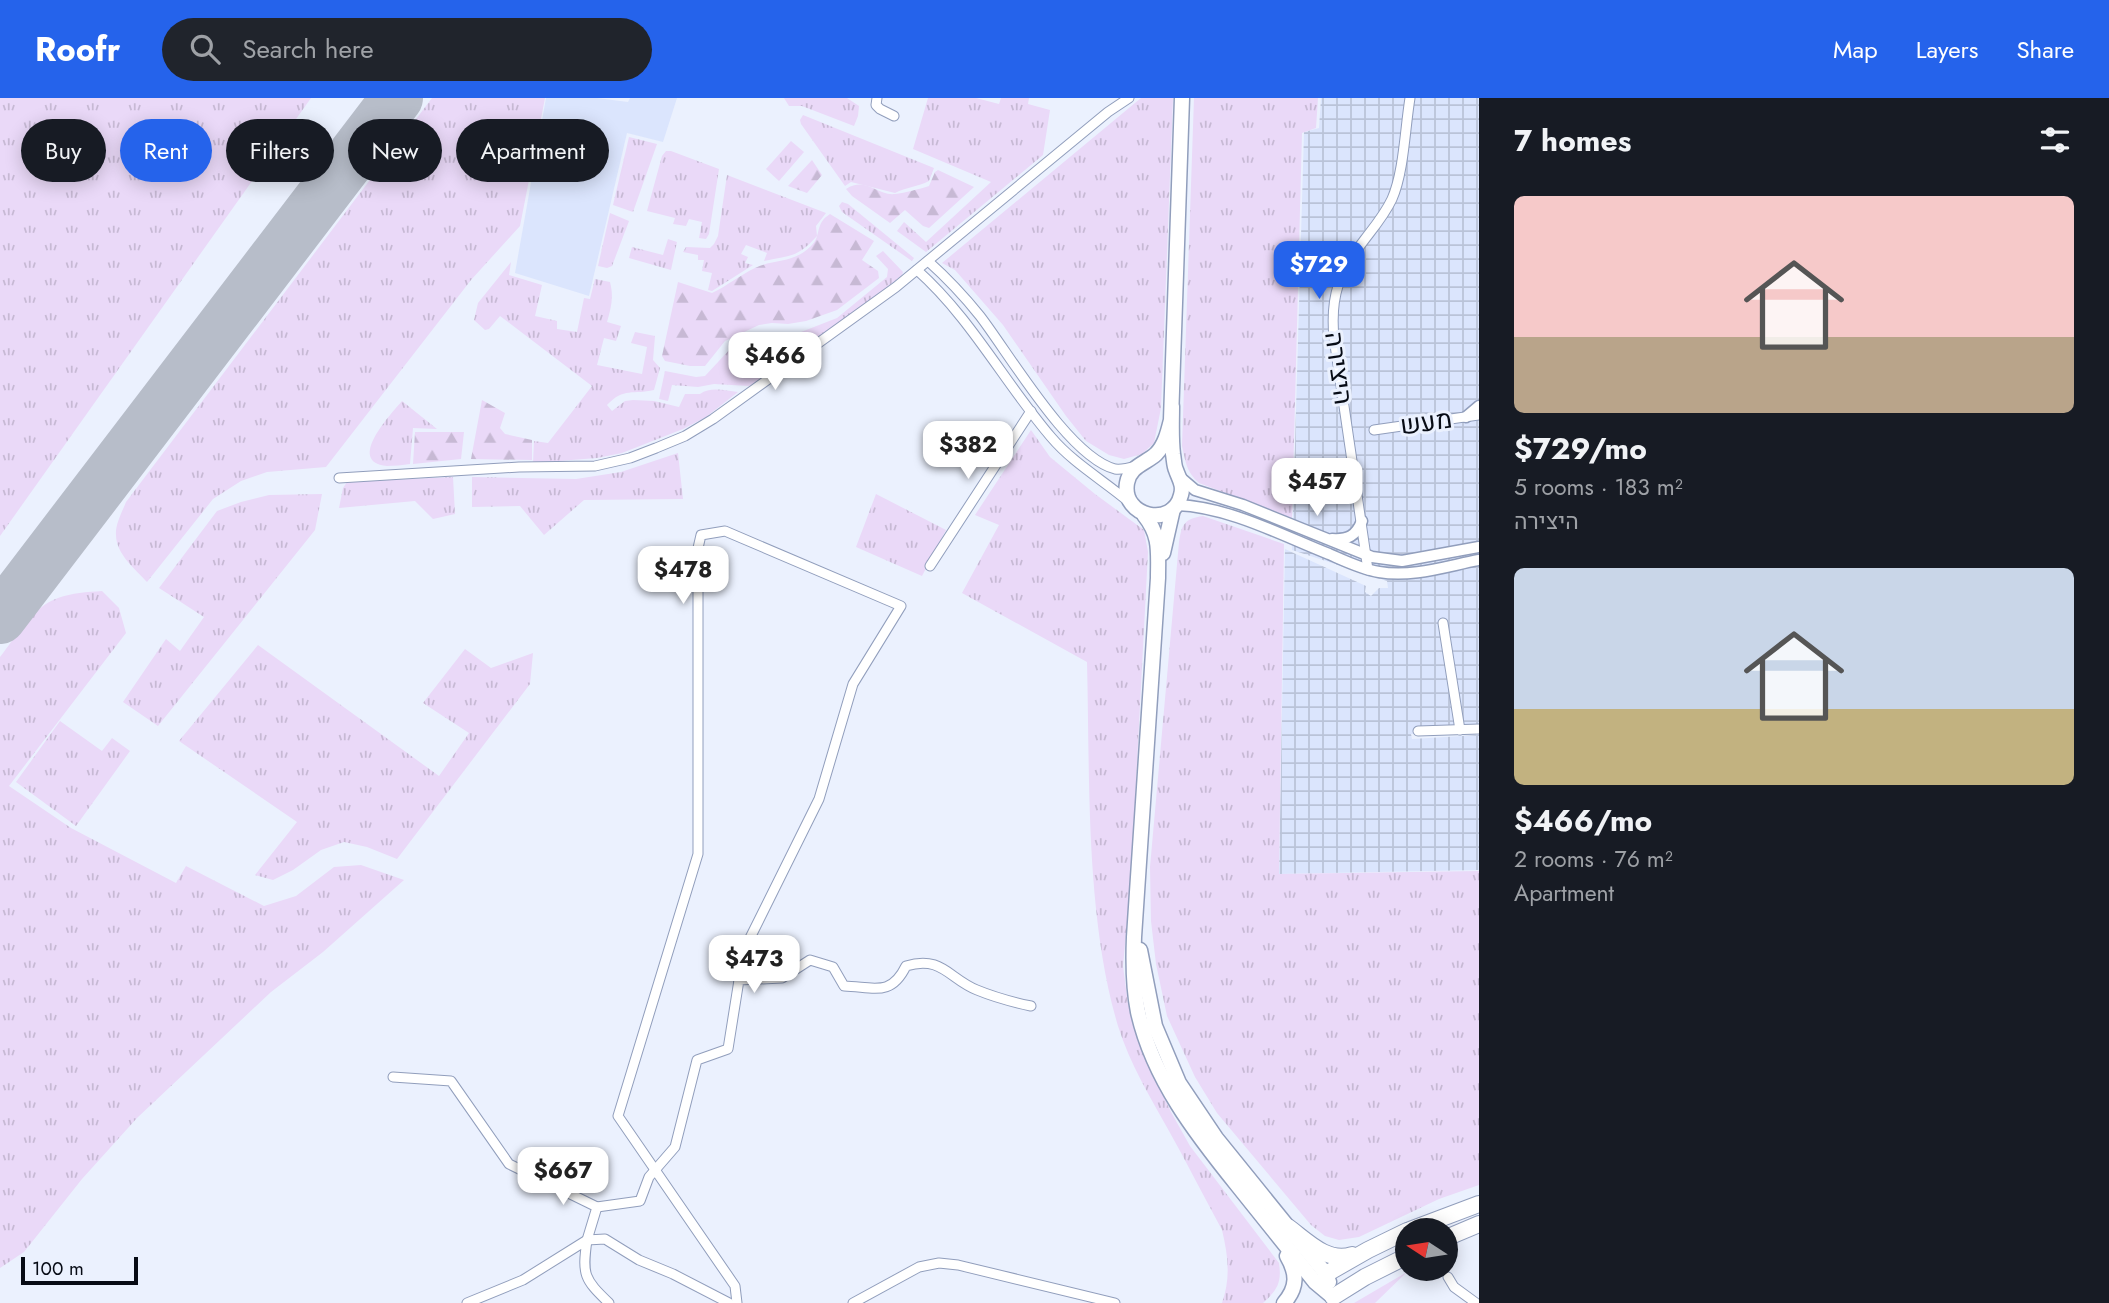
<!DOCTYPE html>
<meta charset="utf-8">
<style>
:root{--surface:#171b24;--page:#20242c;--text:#f1f3f6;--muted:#9ea1a6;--accent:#2563eb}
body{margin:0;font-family:Jost,Heebo,sans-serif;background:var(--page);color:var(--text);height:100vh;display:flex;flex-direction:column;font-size:26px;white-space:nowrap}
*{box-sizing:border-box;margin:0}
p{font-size:23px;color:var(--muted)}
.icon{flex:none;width:38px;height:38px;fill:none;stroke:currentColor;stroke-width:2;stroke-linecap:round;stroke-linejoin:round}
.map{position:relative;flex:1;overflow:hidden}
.drawer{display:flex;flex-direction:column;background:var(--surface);width:630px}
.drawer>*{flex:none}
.top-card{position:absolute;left:21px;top:21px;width:665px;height:63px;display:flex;gap:14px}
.needle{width:46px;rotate:282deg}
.fabs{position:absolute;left:1395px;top:1120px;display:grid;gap:14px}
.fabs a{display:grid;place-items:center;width:63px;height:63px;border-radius:50%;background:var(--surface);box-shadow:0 4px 18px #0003;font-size:35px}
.scale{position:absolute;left:21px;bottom:18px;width:117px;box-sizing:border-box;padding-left:7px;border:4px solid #070b15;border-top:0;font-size:19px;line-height:24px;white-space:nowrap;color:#070b15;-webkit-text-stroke:5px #ebf1fe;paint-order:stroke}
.price{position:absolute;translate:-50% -60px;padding:0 16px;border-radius:14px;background:#fff;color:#222;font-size:23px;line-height:46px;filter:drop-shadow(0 2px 4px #0008)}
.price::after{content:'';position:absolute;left:50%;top:42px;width:21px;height:16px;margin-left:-10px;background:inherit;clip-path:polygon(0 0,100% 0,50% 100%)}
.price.selected{background:var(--accent);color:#fff}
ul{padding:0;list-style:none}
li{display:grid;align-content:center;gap:14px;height:371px;padding:0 35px}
li span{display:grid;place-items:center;height:217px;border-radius:10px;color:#555}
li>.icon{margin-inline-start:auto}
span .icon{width:126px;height:126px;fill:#fffc;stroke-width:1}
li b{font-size:30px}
h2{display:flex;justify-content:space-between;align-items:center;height:84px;padding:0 35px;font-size:30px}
.tag{padding:0 24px;border-radius:32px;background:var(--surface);box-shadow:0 4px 18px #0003;font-size:24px;line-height:63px}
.tag.selected{background:var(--accent);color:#fff}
header{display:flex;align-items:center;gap:42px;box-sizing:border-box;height:98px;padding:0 35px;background:var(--accent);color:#fff}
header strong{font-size:33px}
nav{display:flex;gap:38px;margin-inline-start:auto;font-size:24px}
.search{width:490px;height:63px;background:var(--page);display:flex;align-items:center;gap:18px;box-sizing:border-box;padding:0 24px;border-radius:38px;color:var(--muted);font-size:26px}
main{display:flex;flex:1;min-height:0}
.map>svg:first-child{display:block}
.built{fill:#dbe5fd}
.industrial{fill:url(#industrial-grid)}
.grass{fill:url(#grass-tufts)}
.forest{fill:url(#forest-firs)}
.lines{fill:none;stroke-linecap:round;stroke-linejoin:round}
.runway{stroke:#b7bdc9;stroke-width:52}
.minor-casing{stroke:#919ebc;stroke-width:11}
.tertiary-casing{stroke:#919ebc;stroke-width:13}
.trunk-casing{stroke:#919ebc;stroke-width:17}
.motorway-casing{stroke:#919ebc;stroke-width:18}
.minor{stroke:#fff;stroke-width:9}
.tertiary{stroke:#fff;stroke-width:10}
.trunk{stroke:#fff;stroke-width:14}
.motorway{stroke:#fff;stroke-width:16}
.labels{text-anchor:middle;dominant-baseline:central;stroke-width:6;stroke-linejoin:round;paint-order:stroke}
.street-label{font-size:26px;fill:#070b15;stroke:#ebf1fe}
</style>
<header>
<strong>Roofr</strong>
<div class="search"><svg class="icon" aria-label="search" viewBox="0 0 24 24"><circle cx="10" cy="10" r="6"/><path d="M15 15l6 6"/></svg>Search here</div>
<nav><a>Map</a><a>Layers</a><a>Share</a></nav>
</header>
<main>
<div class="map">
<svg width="1479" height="1205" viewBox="0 0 1479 1205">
<defs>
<pattern id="industrial-grid" width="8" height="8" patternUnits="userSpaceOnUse" patternTransform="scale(1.75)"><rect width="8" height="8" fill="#dbe5fd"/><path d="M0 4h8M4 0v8" fill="none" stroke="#bac3d8"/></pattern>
<pattern id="grass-tufts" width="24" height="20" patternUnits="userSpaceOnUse" patternTransform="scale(1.75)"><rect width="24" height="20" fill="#ead9f8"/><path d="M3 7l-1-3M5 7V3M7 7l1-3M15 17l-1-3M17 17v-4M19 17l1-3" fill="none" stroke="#c7b9d4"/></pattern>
<pattern id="forest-firs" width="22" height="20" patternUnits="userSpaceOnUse" patternTransform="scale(1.75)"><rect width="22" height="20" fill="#ead9f8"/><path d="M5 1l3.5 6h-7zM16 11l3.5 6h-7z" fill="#c7b9d4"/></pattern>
</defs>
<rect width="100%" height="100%" fill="#ebf1fe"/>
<path class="built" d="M 546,0 L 597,0 L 628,4 L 630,0 L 677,0 L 663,44 L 627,35 L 589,198 L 515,175 Z"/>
<path class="industrial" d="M 1321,0 L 1479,0 L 1479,633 L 1411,636 L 1412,641 L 1479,637 L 1479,772 L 1279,776 L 1285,451 L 1366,488 L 1365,494 L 1371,498 L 1379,490 L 1388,490 L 1387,483 L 1292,452 L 1304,34 L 1319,30 Z"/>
<g class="grass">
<path d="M 0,0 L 311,0 L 0,438 Z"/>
<path d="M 432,0 L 545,0 L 520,128 L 471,182 L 326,369 L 267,374 L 241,383 L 213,401 L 147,484 C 136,472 116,456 116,437 C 115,427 122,414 126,404 Z"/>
<path d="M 784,0 L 847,0 L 859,8 L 858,18 L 854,28 L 802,8 L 789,8 Z"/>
<path d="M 928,0 L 976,0 L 999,6 L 1001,0 L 1029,0 L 1028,6 L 1050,12 L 1043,57 L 926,154 L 897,133 L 904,124 L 926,144 L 991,84 L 913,51 Z"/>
<path d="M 1141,0 L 1173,0 L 1161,310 L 1154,345 L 1142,356 L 1124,361 L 1109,357 L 1086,343 L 1066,318 L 1003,227 L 955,172 L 942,165 Z"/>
<path d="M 1194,0 L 1318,0 L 1316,30 L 1302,35 L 1292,420 L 1199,385 C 1186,373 1186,365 1182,348 Z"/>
<path d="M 803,17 L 934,70 L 929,83 C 918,89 906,89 895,95 L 851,84 L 845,88 L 801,26 L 800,22 Z"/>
<path d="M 629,39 L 657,46 L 633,114 L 613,107 Z"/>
<path d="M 791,43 L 804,54 L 779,83 L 766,71 Z"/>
<path d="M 666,53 L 671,53 L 719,71 L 709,136 L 706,141 L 699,140 L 702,124 L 689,121 L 686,128 L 673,126 L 675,120 L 647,113 L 662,58 Z"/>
<path d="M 727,77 L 826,115 L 816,128 L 817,138 C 797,160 791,157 764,163 L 767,155 L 746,147 L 741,156 L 748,159 L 745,165 L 753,167 L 712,193 L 708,192 L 712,175 L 702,173 L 704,162 L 698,162 L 698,157 L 683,154 L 686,149 L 710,150 L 714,146 L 718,138 Z"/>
<path d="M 842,104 L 848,106 L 914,160 L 912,163 L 909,161 L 842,114 L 839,108 Z"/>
<path d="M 610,115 L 629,123 L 612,168 L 607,170 L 598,168 Z"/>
<path d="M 668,141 L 677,144 L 671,172 L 629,160 L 632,149 L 663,157 Z"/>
<path d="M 883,153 L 903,174 L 902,177 L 859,212 L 754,285 L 749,288 L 714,286 L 698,289 L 672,287 L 668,303 L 659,301 L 665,273 L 696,279 L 705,278 L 731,250 L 772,235 L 796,236 L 837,220 L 887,179 L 888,171 L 876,158 Z"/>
<path d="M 511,164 L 509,177 L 542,187 L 535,218 L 557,223 L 557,231 L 577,234 L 584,200 L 590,201 L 595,181 L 610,184 C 614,199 611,210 607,224 L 621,228 L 616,243 L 604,240 L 597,267 L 642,276 L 647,249 L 631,245 L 635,234 L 655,238 L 653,262 L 660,270 L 654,292 C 633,297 624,289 607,307 L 612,313 L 625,303 L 633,302 L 654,303 L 679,309 L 685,296 L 700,296 C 711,288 726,293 738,294 L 706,319 L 683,331 L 622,355 L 597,360 L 533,365 L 534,343 L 548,345 L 592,288 L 500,218 L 489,231 L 485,232 L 474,222 L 478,205 Z"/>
<path d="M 402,303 L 437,331 L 413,330 L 410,366 C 403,367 394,368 387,368 C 345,364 392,315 402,303 Z"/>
<path d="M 1031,332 L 1050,359 L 1095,396 L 1144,432 L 1148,454 L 1131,780 L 1123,868 L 1128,906 L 1138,944 L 1171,1014 L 1190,1048 L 1279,1165 C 1282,1185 1277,1192 1263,1205 L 1222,1205 C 1231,1180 1228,1157 1222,1132 C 1204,1099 1187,1065 1169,1033 C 1150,999 1130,966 1118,928 C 1085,817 1090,680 1087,564 L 962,495 L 999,427 L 975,417 Z"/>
<path d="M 678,355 L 683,401 L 584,402 L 544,437 L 520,408 L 472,409 L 472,379 L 576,381 L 621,374 Z"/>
<path d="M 453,379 L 455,416 L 433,421 L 415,403 L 339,410 L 343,390 L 347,384 Z"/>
<path d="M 322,396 L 315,432 L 158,628 L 123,604 L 166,541 L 180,553 L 204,519 L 159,490 L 217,413 L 241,404 L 269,397 Z"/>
<path d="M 876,396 L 946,432 L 922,478 L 856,449 Z"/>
<path d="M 1203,418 L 1284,446 L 1279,776 L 1479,773 L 1479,1087 L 1439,1101 L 1359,1139 L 1339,1142 L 1325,1138 L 1311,1127 L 1217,1015 L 1195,979 L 1167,918 L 1156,866 L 1151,823 L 1150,769 L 1179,444 C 1182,426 1184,421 1203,418 Z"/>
<path d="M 102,493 L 119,510 L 126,535 L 9,688 L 71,730 L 176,785 L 186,768 L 264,808 L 296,798 L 334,769 L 361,767 L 404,782 L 323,854 L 271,894 L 137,1020 L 82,1081 L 24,1154 L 0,1170 L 0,559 C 16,539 32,509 58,500 C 72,495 87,494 102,493 Z"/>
<path d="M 258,547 L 439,678 L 469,635 L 423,605 L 465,551 L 491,570 L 533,555 L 530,586 L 397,761 L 367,749 L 344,744 L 321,752 L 293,772 L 273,782 L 255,777 L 297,724 L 179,643 Z"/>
<path d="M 60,623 L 102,653 L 112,640 L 130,653 L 76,728 L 16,684 Z"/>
<path d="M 1407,1174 L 1375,1205 L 1354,1205 Z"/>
</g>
<g class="forest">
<path d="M 812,62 L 822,77 L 807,95 L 788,88 Z"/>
<path d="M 938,72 L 974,89 L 929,130 L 923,128 L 905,112 L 890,125 L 852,98 L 846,91 C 867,78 876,98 895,96 C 905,95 919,91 929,88 L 935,74 Z"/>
<path d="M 830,116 L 874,143 L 862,162 L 878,173 L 879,180 L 837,212 L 806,223 L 788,226 L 772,225 L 759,227 L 725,243 L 705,268 L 690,268 L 665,263 L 662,258 L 678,184 L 712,195 C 727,188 740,177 755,170 C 776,160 793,166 811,148 C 822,138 814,126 830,116 Z"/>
<path d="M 482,302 L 505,315 L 500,330 L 505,336 L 532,342 L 532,362 L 471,361 Z"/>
<path d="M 415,334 L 464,334 L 461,361 L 413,366 Z"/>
</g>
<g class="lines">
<path class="runway" d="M 0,520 L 397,0"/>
<g class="minor-casing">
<g id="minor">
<path d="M 877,0 L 876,7 L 880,11 L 894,18"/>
<path d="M 928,163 C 947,180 964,198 980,218 C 1010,257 1069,359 1115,371 C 1122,372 1129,370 1136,368"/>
<path d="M 917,172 C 971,220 1004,284 1051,339 C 1073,365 1103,382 1129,404"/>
<path d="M 1374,332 L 1479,317"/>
<path d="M 339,380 L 519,369 L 595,368 L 630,360 L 656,350 L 685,338 L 713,321 L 896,189 L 1108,14 L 1129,0"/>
<path d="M 930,468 L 1031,313"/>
<path d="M 1368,472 L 1334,240 C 1330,198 1339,174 1365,141 C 1375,128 1385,116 1392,101 C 1404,74 1405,30 1410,0"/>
<path d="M 1443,525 L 1460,632"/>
<path d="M 1418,633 L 1479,631"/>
<path d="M 393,979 L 451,983 L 509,1066 L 597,1109 L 587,1142 L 605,1141 L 639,1162 L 673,1176 L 729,1205"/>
<path d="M 597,1109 L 640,1103 L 649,1079 L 675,1049 L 697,962 L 728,951 L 739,882 L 782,880 L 810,862 L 833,869 L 844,888 C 874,889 891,899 906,868 C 942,857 949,881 977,892 C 994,899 1012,904 1031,908"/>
<path d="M 1448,1179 L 1454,1189 L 1476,1205"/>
<path d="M 467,1205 L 523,1182 L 587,1142 C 582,1177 584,1181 609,1205"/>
<path d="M 737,1205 L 735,1188 L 618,1018 L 698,756 L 698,450 L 701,437 L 725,433 L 901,508 L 853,586 L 819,701 L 749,842 L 739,882"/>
<path d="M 853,1205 L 919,1169 L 939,1165 L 958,1167 L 1115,1205"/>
</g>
</g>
<g class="tertiary-casing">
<g id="tertiary">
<path d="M 1466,319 L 1479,308"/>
<path d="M 1181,380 L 1195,392 L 1243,407 L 1372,459 L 1402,463 L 1479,449"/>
<path d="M 1177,407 C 1229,409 1281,437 1329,456 C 1345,463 1361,471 1379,474 C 1412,480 1447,468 1479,462"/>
<path d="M 1332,441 C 1348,442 1356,438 1362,423"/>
</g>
</g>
<g class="trunk-casing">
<g id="trunk">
<path d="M 1172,308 C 1172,324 1171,340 1173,356 C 1174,361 1174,368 1176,372 C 1179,381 1184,387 1181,397 C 1173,431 1121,419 1127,385 C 1130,368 1145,366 1156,356 C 1165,347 1168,334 1171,322 L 1182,0"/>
<path d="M 1144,417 C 1161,438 1158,454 1158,480 L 1134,839 C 1133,864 1133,889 1138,914 C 1153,981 1196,1036 1238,1088 C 1264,1120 1289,1152 1315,1184 L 1333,1199"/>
<path d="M 1163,455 L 1173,411"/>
<path d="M 1140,852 L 1155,928 L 1179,985 L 1216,1040 L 1326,1176 L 1329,1184"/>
<path d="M 1284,1205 C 1298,1189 1297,1175 1287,1158"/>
</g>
</g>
<g class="motorway-casing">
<g id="motorway">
<path d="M 1288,1129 C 1307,1143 1327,1165 1352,1157"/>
<path d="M 1410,1132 L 1479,1106"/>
<path d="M 1446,1140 L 1479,1126"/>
<path d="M 1326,1176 L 1368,1152 L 1407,1133"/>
<path d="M 1333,1199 L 1365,1179 L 1407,1158"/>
</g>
</g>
<use href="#minor" class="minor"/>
<use href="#tertiary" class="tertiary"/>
<use href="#trunk" class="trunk"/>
<use href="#motorway" class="motorway"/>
</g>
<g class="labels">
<g class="street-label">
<text transform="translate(1339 270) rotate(82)">היצירה</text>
<text transform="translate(1426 324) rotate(-8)">מעש</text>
</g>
</g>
</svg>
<div class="fabs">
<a><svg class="needle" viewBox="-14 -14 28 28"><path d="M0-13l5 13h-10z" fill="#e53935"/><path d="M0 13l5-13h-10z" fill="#9ea1a6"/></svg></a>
</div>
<div class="scale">100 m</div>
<b class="price selected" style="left:1319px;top:203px">$729</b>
<b class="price" style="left:775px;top:294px">$466</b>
<b class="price" style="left:968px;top:383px">$382</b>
<b class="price" style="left:1317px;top:420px">$457</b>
<b class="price" style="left:683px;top:508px">$478</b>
<b class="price" style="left:754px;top:897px">$473</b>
<b class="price" style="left:563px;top:1109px">$667</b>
<div class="top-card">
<a class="tag">Buy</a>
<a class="tag selected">Rent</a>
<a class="tag">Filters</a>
<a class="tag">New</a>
<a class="tag">Apartment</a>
</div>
</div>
<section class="drawer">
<h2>7 homes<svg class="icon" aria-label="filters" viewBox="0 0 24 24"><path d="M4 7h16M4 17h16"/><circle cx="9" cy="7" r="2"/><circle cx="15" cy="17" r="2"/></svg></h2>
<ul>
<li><span style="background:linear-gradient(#f6c9c9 65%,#b9a48a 0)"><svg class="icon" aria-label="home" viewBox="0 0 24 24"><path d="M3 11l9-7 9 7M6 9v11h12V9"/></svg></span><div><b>$729/mo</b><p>5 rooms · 183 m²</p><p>היצירה</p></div></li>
<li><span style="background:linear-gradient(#c9d6e8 65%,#c2b280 0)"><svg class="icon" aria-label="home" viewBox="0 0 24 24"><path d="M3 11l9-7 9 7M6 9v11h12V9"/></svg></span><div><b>$466/mo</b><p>2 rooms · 76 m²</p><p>Apartment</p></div></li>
</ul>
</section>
</main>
